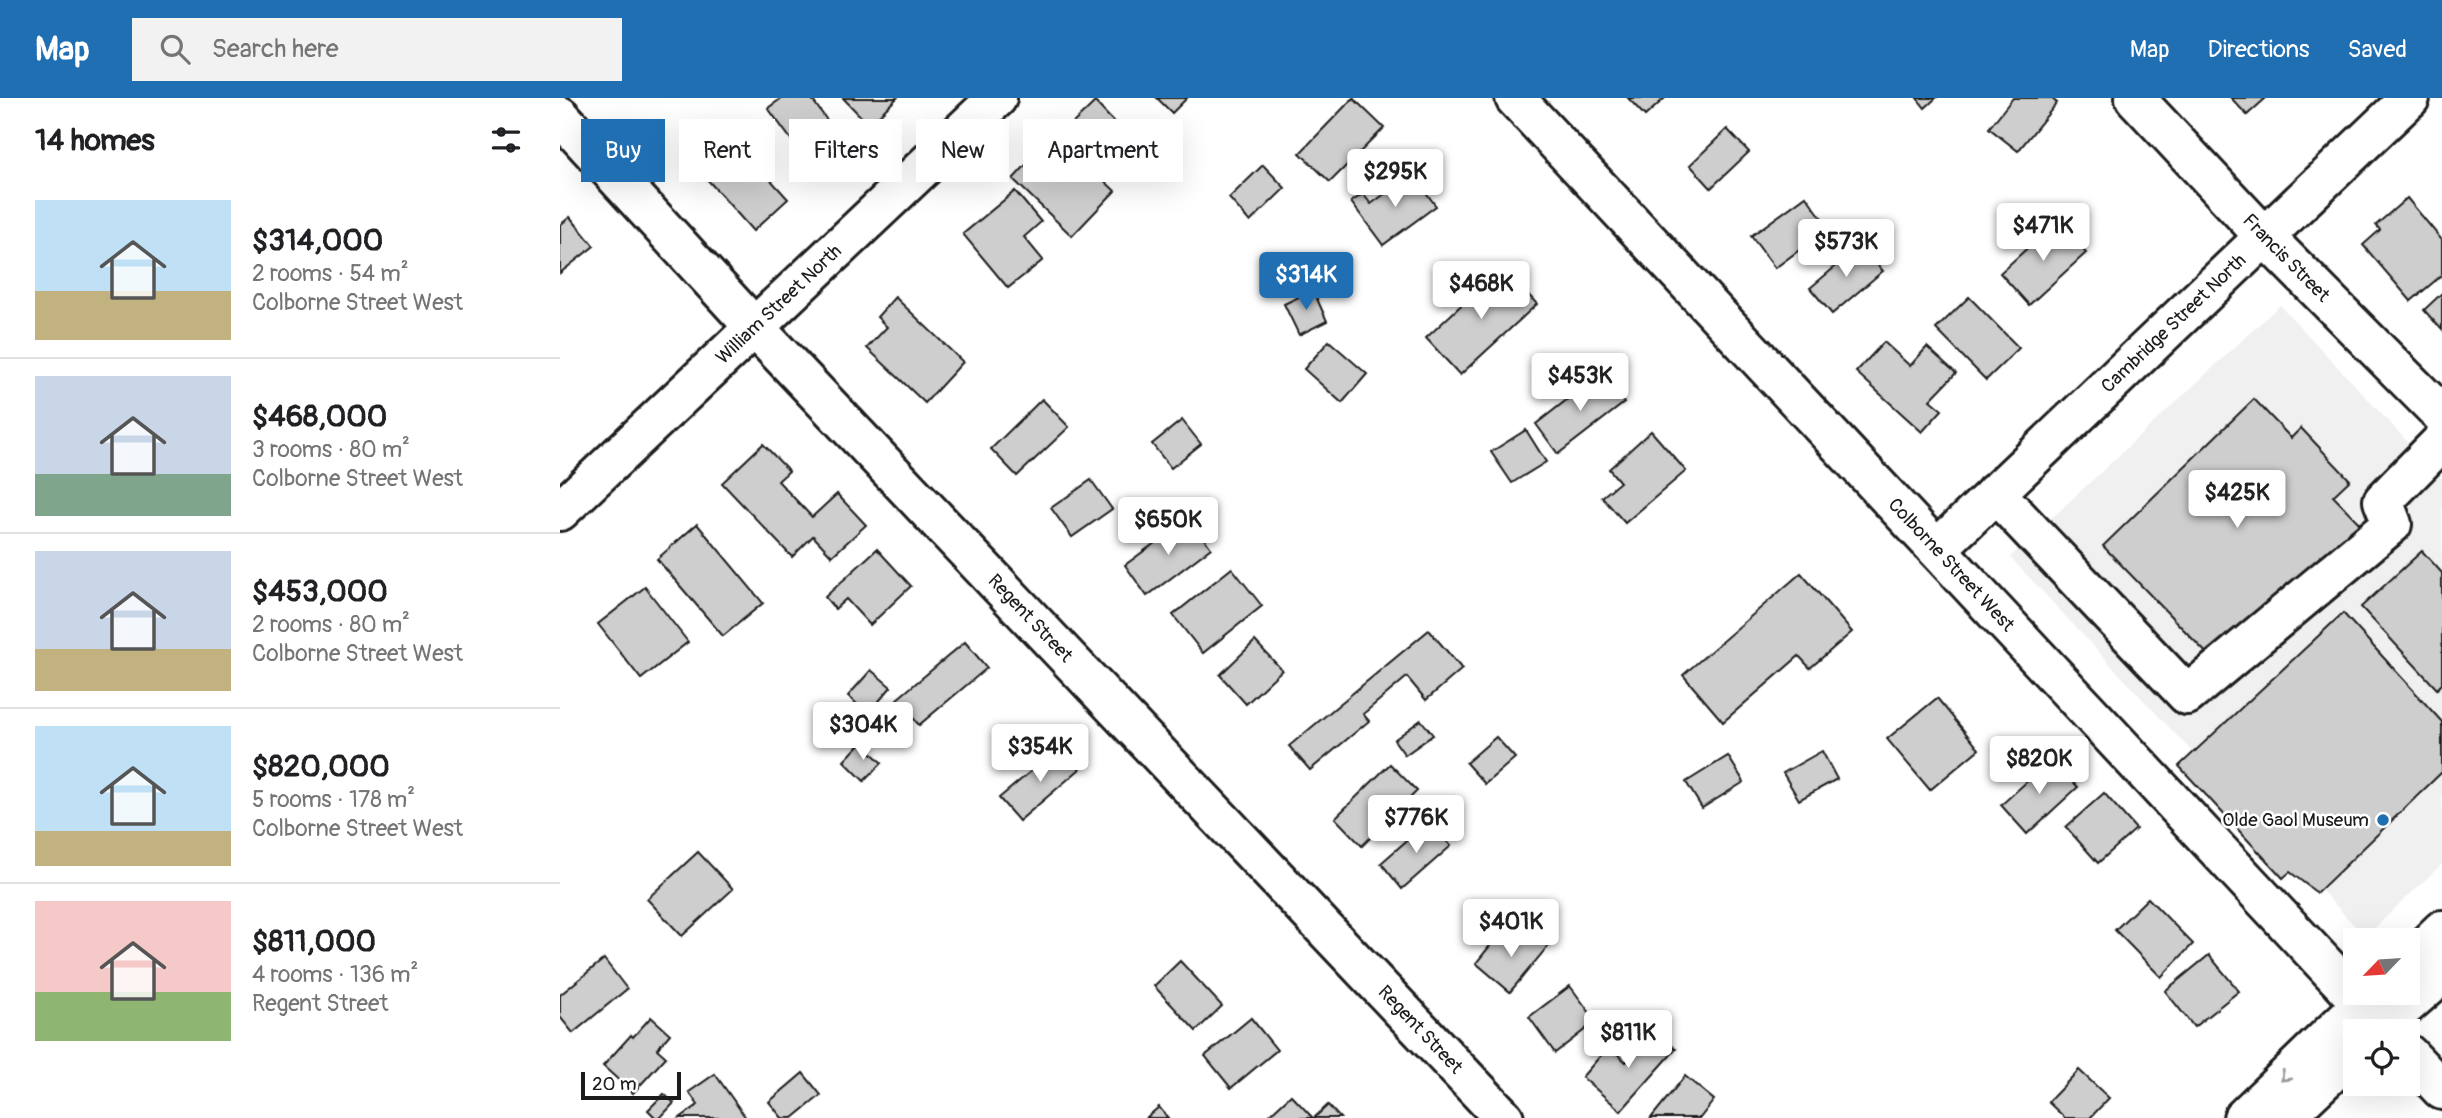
<!DOCTYPE html>
<meta charset="utf-8">
<style>
:root{--surface:#fff;--page:#f2f2f2;--text:#202124;--muted:#757577;--line:#e0e0e0;--accent:#1f6fb2}
body{margin:0;font-family:Pangolin,sans-serif;background:var(--page);color:var(--text);height:100vh;display:flex;flex-direction:column;font-size:26px;white-space:nowrap}
*{box-sizing:border-box;margin:0}
p{font-size:23px;color:var(--muted)}
.icon{flex:none;width:38px;height:38px;fill:none;stroke:currentColor;stroke-width:2;stroke-linecap:round;stroke-linejoin:round}
.map{position:relative;flex:1;overflow:hidden}
.sheet{display:flex;flex-direction:column;background:var(--surface);width:560px}
.sheet>*{flex:none}
.banner{position:absolute;left:21px;top:21px;width:665px;height:63px;display:flex;gap:14px}
.needle{width:46px;rotate:245deg}
.buttons{position:absolute;left:1783px;top:830px;display:grid;gap:14px}
.buttons a{display:grid;place-items:center;width:77px;height:77px;border-radius:0px;background:var(--surface);box-shadow:0 7px 28px #0002;font-size:35px}
.scale{position:absolute;left:21px;bottom:18px;width:100px;box-sizing:border-box;padding-left:7px;border:4px solid #1c1c1c;border-top:0;font-size:19px;line-height:24px;white-space:nowrap;color:#1c1c1c;-webkit-text-stroke:5px #fff;paint-order:stroke}
.price{position:absolute;translate:-50% -60px;padding:0 16px;border-radius:7px;background:#fff;color:#222;font-size:23px;line-height:46px;filter:drop-shadow(0 2px 4px #0008)}
.price::after{content:'';position:absolute;left:50%;top:42px;width:21px;height:16px;margin-left:-10px;background:inherit;clip-path:polygon(0 0,100% 0,50% 100%)}
.price.on{background:var(--accent);color:#fff}
ul{padding:0;list-style:none}
li{display:flex;align-items:center;gap:21px;height:175px;padding:0 35px}
li+li{border-top:2px solid var(--line)}
li span{display:grid;place-items:center;flex:none;width:196px;height:140px;border-radius:0px;color:#555}
li>.icon{margin-inline-start:auto}
span .icon{width:84px;height:84px;fill:#fffc;stroke-width:1}
li b{font-size:30px}
h2{display:flex;justify-content:space-between;align-items:center;height:84px;padding:0 35px;font-size:30px}
.tag{padding:0 24px;border-radius:0px;background:var(--surface);box-shadow:0 7px 28px #0002;font-size:24px;line-height:63px}
.tag.on{background:var(--accent);color:#fff}
header{display:flex;align-items:center;gap:42px;box-sizing:border-box;height:98px;padding:0 35px;background:var(--accent);color:#fff}
header strong{font-size:33px}
nav{display:flex;gap:38px;margin-inline-start:auto;font-size:24px}
.search{width:490px;height:63px;background:var(--page);display:flex;align-items:center;gap:18px;box-sizing:border-box;padding:0 24px;border-radius:0px;color:var(--muted);font-size:26px}
main{display:flex;flex:1;min-height:0}
.map>svg:first-child{display:block}
.built{fill:#f0f0f0}
.building{fill:#cecece;stroke:#1c1c1c;stroke-width:2}
.lines{fill:none;stroke-linecap:round;stroke-linejoin:round}
.minor-casing{stroke:#1c1c1c;stroke-width:44}
.major-casing{stroke:#1c1c1c;stroke-width:44}
.minor{stroke:#fff;stroke-width:38}
.major{stroke:#fff;stroke-width:38}
.oneway{stroke:#999}
.poi-dot{fill:#1f6fb2;stroke:#fff;stroke-width:2.5}
.labels{text-anchor:middle;dominant-baseline:central;stroke-width:5;stroke-linejoin:round;paint-order:stroke}
.street-label{font-size:19px;fill:#1c1c1c;stroke:#fff}
.poi-label{font-size:19px;fill:#1c1c1c;stroke:#fff;text-anchor:end}
</style>
<header>
<strong>Map</strong>
<div class="search"><svg class="icon" aria-label="search" viewBox="0 0 24 24"><circle cx="10" cy="10" r="6"/><path d="M15 15l6 6"/></svg>Search here</div>
<nav><a>Map</a><a>Directions</a><a>Saved</a></nav>
</header>
<main>
<section class="sheet">
<h2>14 homes<svg class="icon" aria-label="filters" viewBox="0 0 24 24"><path d="M4 7h16M4 17h16"/><circle cx="9" cy="7" r="2"/><circle cx="15" cy="17" r="2"/></svg></h2>
<ul>
<li><span style="background:linear-gradient(#bfe0f5 65%,#c2b280 0)"><svg class="icon" aria-label="home" viewBox="0 0 24 24"><path d="M3 11l9-7 9 7M6 9v11h12V9"/></svg></span><div><b>$314,000</b><p>2 rooms · 54 m²</p><p>Colborne Street West</p></div></li>
<li><span style="background:linear-gradient(#c9d6e8 70%,#7fa58c 0)"><svg class="icon" aria-label="home" viewBox="0 0 24 24"><path d="M3 11l9-7 9 7M6 9v11h12V9"/></svg></span><div><b>$468,000</b><p>3 rooms · 80 m²</p><p>Colborne Street West</p></div></li>
<li><span style="background:linear-gradient(#c9d6e8 70%,#c2b280 0)"><svg class="icon" aria-label="home" viewBox="0 0 24 24"><path d="M3 11l9-7 9 7M6 9v11h12V9"/></svg></span><div><b>$453,000</b><p>2 rooms · 80 m²</p><p>Colborne Street West</p></div></li>
<li><span style="background:linear-gradient(#bfe0f5 75%,#c2b280 0)"><svg class="icon" aria-label="home" viewBox="0 0 24 24"><path d="M3 11l9-7 9 7M6 9v11h12V9"/></svg></span><div><b>$820,000</b><p>5 rooms · 178 m²</p><p>Colborne Street West</p></div></li>
<li><span style="background:linear-gradient(#f6c9c9 65%,#8fb573 0)"><svg class="icon" aria-label="home" viewBox="0 0 24 24"><path d="M3 11l9-7 9 7M6 9v11h12V9"/></svg></span><div><b>$811,000</b><p>4 rooms · 136 m²</p><p>Regent Street</p></div></li>
</ul>
</section>
<div class="map">
<svg width="1882" height="1020" viewBox="0 0 1882 1020">
<rect width="100%" height="100%" fill="#fff"/>
<filter id="ink" filterUnits="userSpaceOnUse"><feTurbulence type="fractalNoise" baseFrequency=".0143" numOctaves="2"/><feDisplacementMap in="SourceGraphic" scale="14" xChannelSelector="R" yChannelSelector="G"/><feConvolveMatrix kernelMatrix="1 2 1 2 8 2 1 2 1" color-interpolation-filters="sRGB"/></filter>
<g filter="url(#ink)">
<path class="built" d="M 1720,207 L 1882,381 L 1882,766 L 1805,839 L 1450,459 Z"/>
<g class="building">
<path d="M 222,0 L 251,0 L 284,46 L 252,70 L 208,10 Z"/>
<path d="M 283,0 L 337,0 L 309,27 Z"/>
<path d="M 597,0 L 627,0 L 612,15 Z"/>
<path d="M 793,0 L 824,30 L 770,84 L 740,55 Z"/>
<path d="M 1068,0 L 1105,0 L 1085,18 Z"/>
<path d="M 1357,0 L 1376,0 L 1365,10 Z"/>
<path d="M 1453,0 L 1491,0 L 1497,5 L 1458,53 L 1429,30 Z"/>
<path d="M 1671,0 L 1706,0 L 1687,17 Z"/>
<path d="M 535,4 L 578,50 L 554,73 L 511,27 Z"/>
<path d="M 1167,31 L 1189,54 L 1151,90 L 1130,67 Z"/>
<path d="M 181,49 L 228,101 L 193,133 L 138,71 L 149,61 L 158,70 Z"/>
<path d="M 478,54 L 510,84 L 527,66 L 555,93 L 512,138 L 453,81 Z"/>
<path d="M 703,67 L 725,90 L 690,124 L 669,100 Z"/>
<path d="M 852,76 L 876,108 L 823,147 L 791,104 L 803,96 L 811,106 Z"/>
<path d="M 455,93 L 481,124 L 464,139 L 483,162 L 448,190 L 403,136 Z"/>
<path d="M 1246,98 L 1269,130 L 1215,170 L 1191,138 Z"/>
<path d="M 1847,100 L 1882,142 L 1882,177 L 1851,203 L 1803,147 L 1820,132 L 1816,127 Z"/>
<path d="M 10,119 L 34,148 L 0,175 L 0,127 Z"/>
<path d="M 1497,123 L 1526,155 L 1469,207 L 1440,175 Z"/>
<path d="M 1301,147 L 1323,173 L 1272,216 L 1250,190 Z"/>
<path d="M 942,169 L 977,206 L 900,277 L 866,240 Z"/>
<path d="M 753,192 L 767,223 L 739,237 L 724,206 Z"/>
<path d="M 1882,195 L 1882,232 L 1864,212 Z"/>
<path d="M 335,199 L 403,264 L 365,305 L 307,250 L 327,229 L 317,219 Z"/>
<path d="M 1409,199 L 1459,250 L 1426,282 L 1376,231 Z"/>
<path d="M 769,243 L 807,276 L 782,305 L 744,271 Z"/>
<path d="M 1324,244 L 1350,268 L 1367,249 L 1396,275 L 1370,302 L 1382,312 L 1362,334 L 1296,274 Z"/>
<path d="M 1041,275 L 1064,305 L 998,356 L 976,326 Z"/>
<path d="M 482,301 L 509,329 L 457,378 L 431,351 Z"/>
<path d="M 1694,301 L 1731,340 L 1741,330 L 1790,382 L 1773,398 L 1803,429 L 1655,564 L 1543,448 Z"/>
<path d="M 622,322 L 641,346 L 611,370 L 592,346 Z"/>
<path d="M 966,332 L 986,364 L 952,385 L 931,354 Z"/>
<path d="M 1091,333 L 1126,373 L 1065,425 L 1042,399 L 1060,384 L 1049,371 Z"/>
<path d="M 203,346 L 229,373 L 218,383 L 252,419 L 277,396 L 306,427 L 272,458 L 253,438 L 232,459 L 162,385 Z"/>
<path d="M 531,382 L 552,411 L 512,439 L 491,410 Z"/>
<path d="M 629,420 L 651,450 L 587,498 L 565,467 Z"/>
<path d="M 137,426 L 203,505 L 163,538 L 97,461 Z"/>
<path d="M 317,451 L 351,488 L 310,527 L 286,501 L 275,511 L 265,499 Z"/>
<path d="M 1862,453 L 1882,475 L 1882,586 L 1877,591 L 1801,509 Z"/>
<path d="M 672,470 L 702,508 L 643,555 L 613,517 Z"/>
<path d="M 1241,475 L 1292,534 L 1250,570 L 1239,558 L 1163,624 L 1123,577 Z"/>
<path d="M 85,489 L 128,544 L 81,581 L 38,526 Z"/>
<path d="M 1783,515 L 1882,624 L 1882,674 L 1757,795 L 1730,774 L 1723,780 L 1619,668 Z"/>
<path d="M 869,532 L 902,571 L 866,602 L 847,579 L 803,616 L 809,623 L 750,672 L 729,648 Z"/>
<path d="M 695,543 L 722,572 L 686,606 L 660,577 Z"/>
<path d="M 405,544 L 427,570 L 359,627 L 337,601 Z"/>
<path d="M 311,572 L 331,589 L 308,616 L 288,598 Z"/>
<path d="M 1377,600 L 1419,651 L 1370,692 L 1327,641 Z"/>
<path d="M 861,622 L 873,637 L 845,657 L 834,642 Z"/>
<path d="M 936,639 L 955,660 L 925,686 L 906,665 Z"/>
<path d="M 301,645 L 322,665 L 304,683 L 284,663 Z"/>
<path d="M 501,648 L 520,671 L 459,723 L 439,700 Z"/>
<path d="M 1262,653 L 1277,681 L 1239,702 L 1223,675 Z"/>
<path d="M 1168,658 L 1184,684 L 1142,710 L 1126,684 Z"/>
<path d="M 1492,661 L 1518,689 L 1467,736 L 1441,707 Z"/>
<path d="M 830,666 L 857,693 L 802,748 L 775,720 Z"/>
<path d="M 1544,695 L 1576,731 L 1538,765 L 1506,729 Z"/>
<path d="M 869,723 L 891,748 L 842,791 L 821,765 Z"/>
<path d="M 138,754 L 173,791 L 122,838 L 87,801 Z"/>
<path d="M 1588,800 L 1633,846 L 1601,879 L 1555,832 Z"/>
<path d="M 972,833 L 989,847 L 950,894 L 916,865 L 941,834 L 958,849 Z"/>
<path d="M 1649,857 L 1679,893 L 1634,929 L 1605,893 Z"/>
<path d="M 44,861 L 67,891 L 13,935 L 0,919 L 0,897 Z"/>
<path d="M 620,863 L 662,908 L 636,933 L 594,888 Z"/>
<path d="M 1010,888 L 1036,923 L 995,955 L 969,919 Z"/>
<path d="M 91,919 L 110,936 L 97,951 L 106,959 L 73,995 L 43,968 L 71,937 L 73,939 Z"/>
<path d="M 691,920 L 717,952 L 671,990 L 645,958 Z"/>
<path d="M 1095,932 L 1116,951 L 1061,1013 L 1022,979 L 1049,948 L 1066,964 Z"/>
<path d="M 1519,972 L 1549,1000 L 1530,1020 L 1505,1020 L 1488,1004 Z"/>
<path d="M 243,975 L 261,997 L 233,1020 L 222,1020 L 209,1004 Z"/>
<path d="M 155,976 L 186,1020 L 120,1020 L 138,1007 L 129,994 Z"/>
<path d="M 1125,978 L 1154,1002 L 1140,1020 L 1091,1020 Z"/>
<path d="M 104,996 L 114,1005 L 100,1020 L 96,1020 L 88,1012 Z"/>
<path d="M 731,997 L 753,1020 L 706,1020 Z"/>
<path d="M 768,1007 L 780,1020 L 754,1020 Z"/>
<path d="M 599,1009 L 608,1020 L 586,1020 Z"/>
</g>
<g class="lines">
<g class="minor-casing">
<g id="minor">
<path id="s1" d="M 1575,0 L 1704,138 L 1882,317"/>
<path id="s2" d="M 0,18 L 195,230 L 944,1020"/>
<path d="M 1435,395 L 1627,597 L 1832,426 L 1823,403 L 1882,343"/>
<path id="s3" d="M 0,413 L 437,0"/>
<path id="s4" d="M 1377,451 L 1850,0"/>
<path d="M 1848,865 L 1882,832"/>
<path d="M 1817,933 L 1882,876"/>
<path d="M 1683,1020 L 1814,894"/>
<path d="M 1724,1020 L 1796,952"/>
</g>
</g>
<g class="major-casing">
<g id="major">
<path id="s5" d="M 955,0 L 1827,933"/>
<path d="M 1848,956 L 1882,992"/>
</g>
</g>
<use href="#minor" class="minor"/>
<use href="#major" class="major"/>
</g>
<defs><path id="oneway-chevron" d="M-2-3.5L2.5 0L-2 3.5" fill="none" stroke-width="1.6" stroke-linecap="round" stroke-linejoin="round" transform="scale(1.75)"/></defs>
<use class="oneway" href="#oneway-chevron" transform="translate(1725 979) rotate(136)"/>
</g>
<circle class="poi-dot" cx="1823" cy="722" r="7"/>
<g class="labels">
<g class="street-label">
<text stroke="none"><textPath href="#s1" startOffset="220">Francis Street</textPath></text>
<text stroke="none"><textPath href="#s3" startOffset="301">William Street North</textPath></text>
<text stroke="none"><textPath href="#s4" startOffset="327">Cambridge Street North</textPath></text>
<text stroke="none"><textPath href="#s5" startOffset="639">Colborne Street West</textPath></text>
<text stroke="none"><textPath href="#s2" startOffset="688">Regent Street</textPath></text>
<text stroke="none"><textPath href="#s2" startOffset="1255">Regent Street</textPath></text>
</g>
<g class="poi-label">
<text x="1809" y="722">Olde Gaol Museum</text>
</g>
</g>
</svg>
<div class="buttons">
<a><svg class="needle" viewBox="-14 -14 28 28"><path d="M0-13l5 13h-10z" fill="#e53935"/><path d="M0 13l5-13h-10z" fill="#757577"/></svg></a>
<a><svg class="icon" aria-label="locate" viewBox="0 0 24 24"><circle cx="12" cy="12" r="6"/><path d="M12 2v4M12 18v4M2 12h4M18 12h4"/></svg></a>
</div>
<div class="scale">20 m</div>
<b class="price" style="left:835px;top:111px">$295K</b>
<b class="price" style="left:1483px;top:165px">$471K</b>
<b class="price" style="left:1286px;top:181px">$573K</b>
<b class="price on" style="left:746px;top:214px">$314K</b>
<b class="price" style="left:921px;top:223px">$468K</b>
<b class="price" style="left:1020px;top:315px">$453K</b>
<b class="price" style="left:1677px;top:432px">$425K</b>
<b class="price" style="left:608px;top:459px">$650K</b>
<b class="price" style="left:303px;top:664px">$304K</b>
<b class="price" style="left:480px;top:686px">$354K</b>
<b class="price" style="left:1479px;top:698px">$820K</b>
<b class="price" style="left:856px;top:757px">$776K</b>
<b class="price" style="left:951px;top:861px">$401K</b>
<b class="price" style="left:1068px;top:972px">$811K</b>
<div class="banner">
<a class="tag on">Buy</a>
<a class="tag">Rent</a>
<a class="tag">Filters</a>
<a class="tag">New</a>
<a class="tag">Apartment</a>
</div>
</div>
</main>
